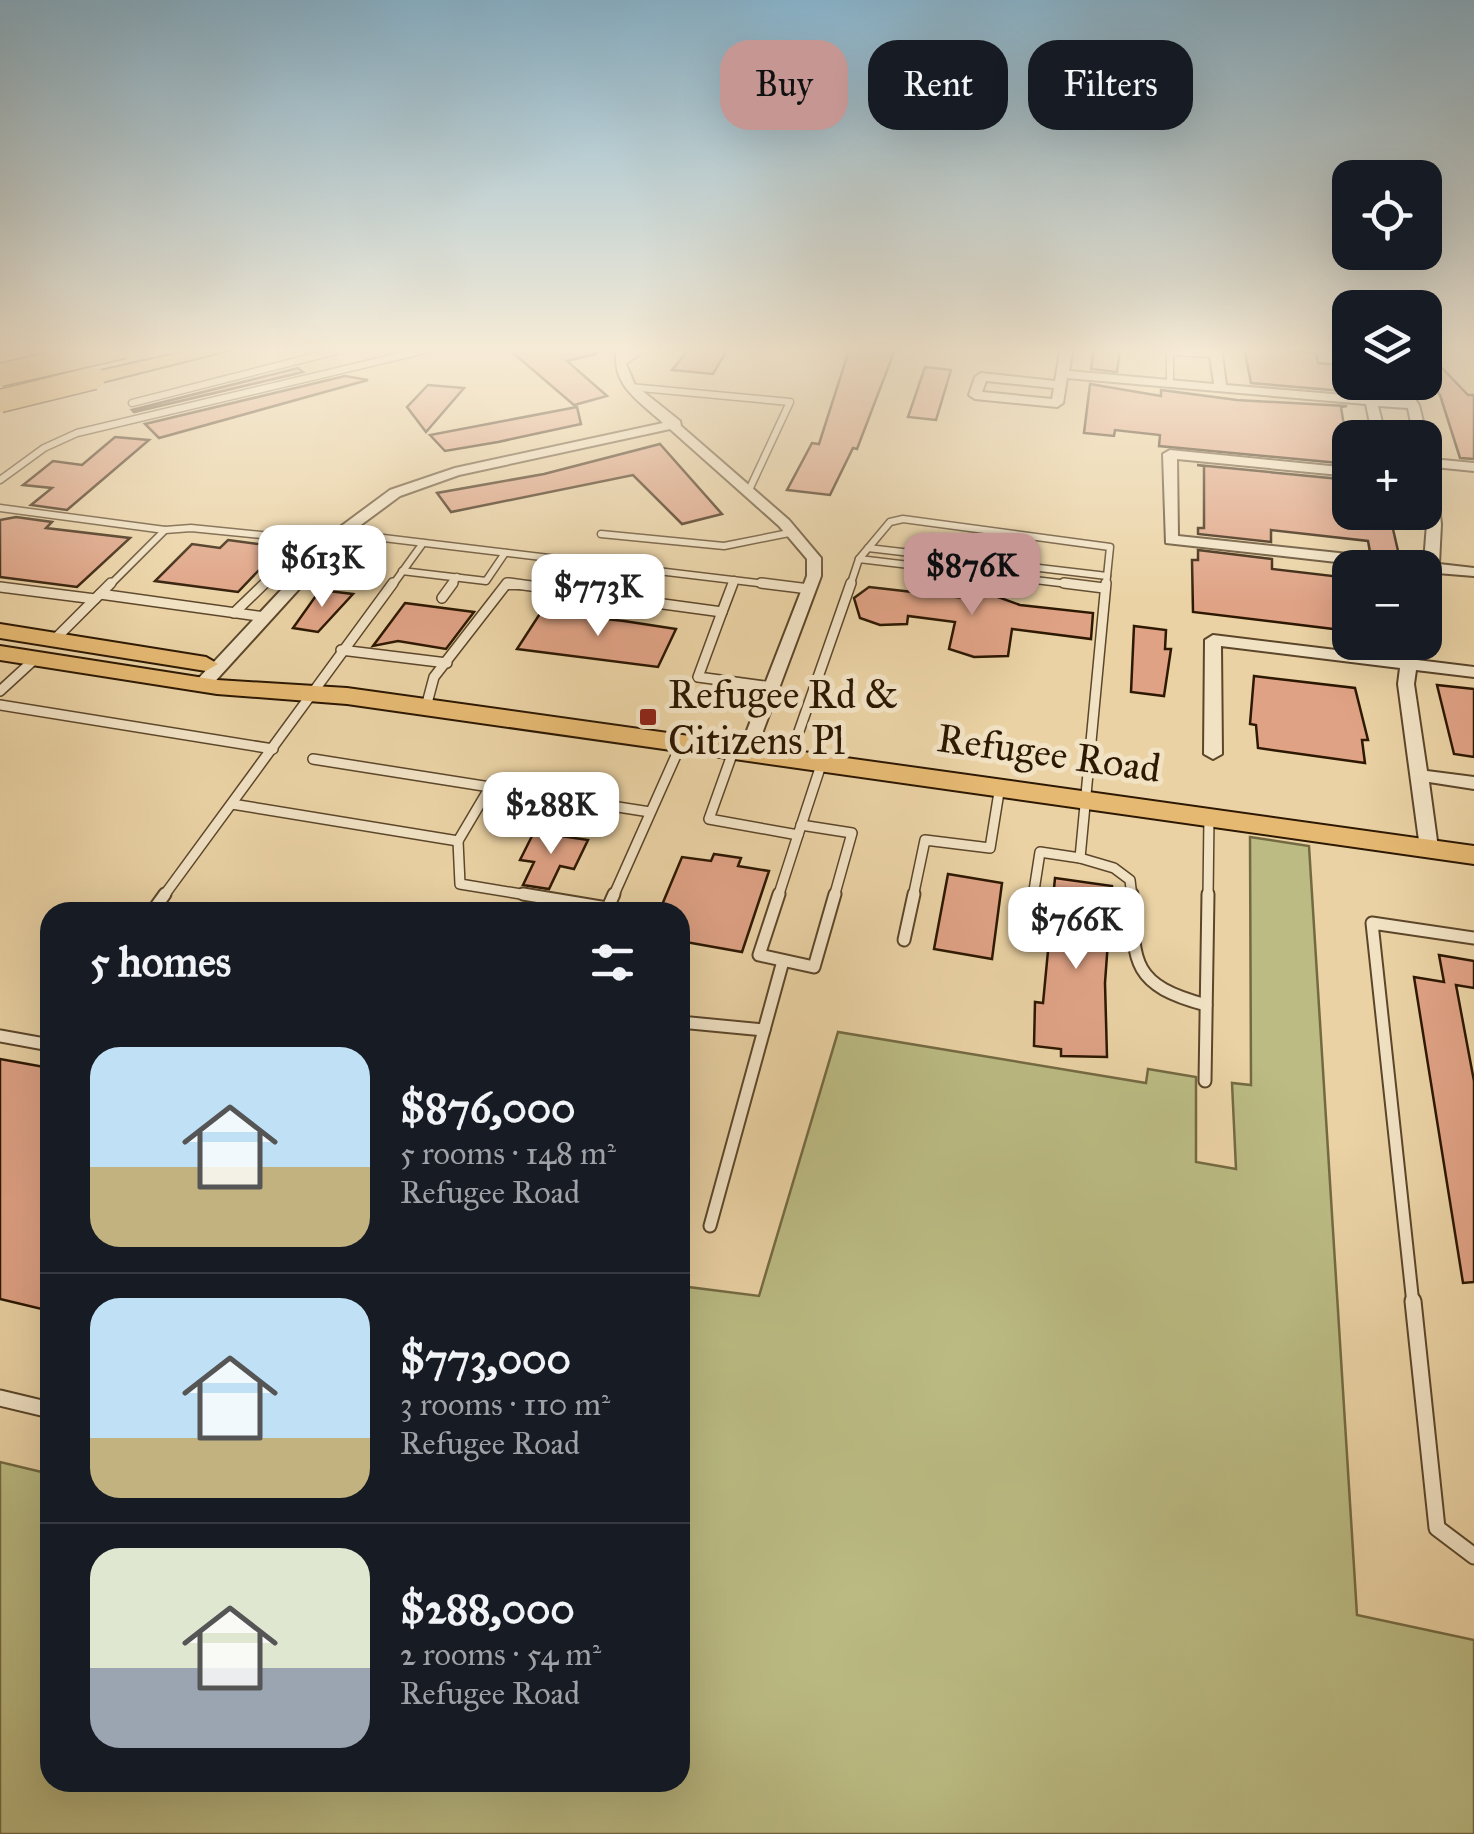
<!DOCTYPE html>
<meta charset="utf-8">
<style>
:root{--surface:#171b24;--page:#242831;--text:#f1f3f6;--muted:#9ea1a6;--line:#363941;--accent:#c59692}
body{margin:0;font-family:"IM FELL Great Primer",serif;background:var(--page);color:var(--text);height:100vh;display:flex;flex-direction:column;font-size:38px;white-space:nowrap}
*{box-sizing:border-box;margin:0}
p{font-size:32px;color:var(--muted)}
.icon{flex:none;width:55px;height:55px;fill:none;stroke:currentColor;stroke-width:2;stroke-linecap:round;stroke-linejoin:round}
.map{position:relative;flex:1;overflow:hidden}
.side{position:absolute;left:40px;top:902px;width:650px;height:890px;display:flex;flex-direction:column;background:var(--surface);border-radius:30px;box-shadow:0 10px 40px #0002}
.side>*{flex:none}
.banner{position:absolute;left:720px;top:40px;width:602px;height:90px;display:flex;gap:20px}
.buttons{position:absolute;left:1332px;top:160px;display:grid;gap:20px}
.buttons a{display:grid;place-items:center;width:110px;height:110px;border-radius:20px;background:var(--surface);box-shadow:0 10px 40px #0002;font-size:50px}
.price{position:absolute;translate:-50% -85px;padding:0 22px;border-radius:20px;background:#fff;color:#222;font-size:32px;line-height:65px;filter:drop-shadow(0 2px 5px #0008)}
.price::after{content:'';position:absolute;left:50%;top:60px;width:30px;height:22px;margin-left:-15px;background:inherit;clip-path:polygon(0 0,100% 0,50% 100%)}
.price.current{background:var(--accent);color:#111}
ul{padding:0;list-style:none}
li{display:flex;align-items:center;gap:30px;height:250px;padding:0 50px}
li+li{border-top:2px solid var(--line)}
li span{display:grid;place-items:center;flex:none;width:280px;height:200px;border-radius:30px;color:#555}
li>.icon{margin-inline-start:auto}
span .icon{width:120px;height:120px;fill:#fffc;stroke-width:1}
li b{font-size:42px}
h2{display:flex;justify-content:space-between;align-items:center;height:120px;padding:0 50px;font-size:42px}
.pill{padding:0 35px;border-radius:30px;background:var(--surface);box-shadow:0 10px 40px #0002;font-size:35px;line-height:90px}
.pill.current{background:var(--accent);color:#111}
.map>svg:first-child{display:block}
.green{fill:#bbbb83;stroke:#746a42;stroke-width:2.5}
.building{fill:#dfa285;stroke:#2d1802;stroke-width:2.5}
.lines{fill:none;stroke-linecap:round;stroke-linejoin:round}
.lane-far3-casing{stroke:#5c462a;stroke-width:9}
.lane-far2-casing{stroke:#5c462a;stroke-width:12}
.lane-far1-casing{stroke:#5c462a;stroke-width:15}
.lane-casing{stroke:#5c462a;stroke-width:19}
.street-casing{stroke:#5c462a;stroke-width:4}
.primary-casing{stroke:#2d1802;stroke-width:4}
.highway-casing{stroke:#2d1802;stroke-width:4}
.lane-far3{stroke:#f1e2c4;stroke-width:6}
.lane-far2{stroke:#f1e2c4;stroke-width:9}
.lane-far1{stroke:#f1e2c4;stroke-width:11}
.lane{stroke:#f1e2c4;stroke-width:15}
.street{fill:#f1e2c4;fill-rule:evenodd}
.primary{fill:#e5b972;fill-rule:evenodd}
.highway{fill:#e5b972;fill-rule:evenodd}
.highway-bridge-casing{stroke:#2d1802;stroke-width:25;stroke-linecap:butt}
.highway-bridge{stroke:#e5b972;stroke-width:22}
.poi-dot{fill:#8f2418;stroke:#f1e2c4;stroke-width:4}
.labels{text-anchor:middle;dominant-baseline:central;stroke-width:10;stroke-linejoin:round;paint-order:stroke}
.poi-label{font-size:40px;fill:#2d1802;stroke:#f1e2c4;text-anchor:start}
.street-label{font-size:40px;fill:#2d1802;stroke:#f1e2c4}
</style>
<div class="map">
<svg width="1474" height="1834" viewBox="0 0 1474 1834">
<rect width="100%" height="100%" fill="#ead2a4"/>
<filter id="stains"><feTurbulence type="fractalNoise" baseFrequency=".002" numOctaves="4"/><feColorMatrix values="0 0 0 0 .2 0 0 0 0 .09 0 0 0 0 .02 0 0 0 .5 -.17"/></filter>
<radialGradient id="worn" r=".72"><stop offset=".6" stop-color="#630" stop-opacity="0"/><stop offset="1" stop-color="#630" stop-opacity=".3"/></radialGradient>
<path class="green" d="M 1250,837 L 1309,846 L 1357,1615 L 1474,1640 L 1474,1834 L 0,1834 L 0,1462 L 50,1474 L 50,1782 L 680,1782 L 680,1286 L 759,1296 L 838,1032 L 1146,1083 L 1148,1069 L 1196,1077 L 1196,1162 L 1236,1169 L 1232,1083 L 1251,1085 Z"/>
<g class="building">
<path d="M 506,347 L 595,347 L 596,354 L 567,361 L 607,396 L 574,405 Z"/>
<path d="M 691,347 L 729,347 L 713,374 L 672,370 Z"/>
<path d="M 850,347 L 896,347 L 857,449 L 853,448 L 830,495 L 787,490 L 812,443 L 819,444 Z"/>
<path d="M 1094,347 L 1120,350 L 1117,372 L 1091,369 Z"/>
<path d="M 1244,347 L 1316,353 L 1318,363 L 1340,365 L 1344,391 L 1251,383 Z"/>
<path d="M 925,367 L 951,370 L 936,420 L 908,417 Z"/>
<path d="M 298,368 L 303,372 L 134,412 L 132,410 Z"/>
<path d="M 1425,368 L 1442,368 L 1468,395 L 1474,395 L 1474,459 L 1460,458 L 1440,395 L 1425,378 Z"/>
<path d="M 345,376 L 368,380 L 159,438 L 145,424 Z"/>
<path d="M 1090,384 L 1161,396 L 1161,390 L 1237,400 L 1347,406 L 1341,407 L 1350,464 L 1159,446 L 1160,435 L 1115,430 L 1114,436 L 1084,433 Z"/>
<path d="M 428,385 L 464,388 L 426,432 L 407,407 Z"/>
<path d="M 577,407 L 581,424 L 498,442 L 445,451 L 430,435 Z"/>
<path d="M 115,437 L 149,440 L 67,510 L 31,505 L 52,488 L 23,485 L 53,461 L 82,465 Z"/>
<path d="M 660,444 L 722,514 L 682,524 L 633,475 L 451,512 L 437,493 L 544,474 Z"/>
<path d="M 1197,465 L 1350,480 L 1350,512 L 1389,512 L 1399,555 L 1370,552 L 1368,541 L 1271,530 L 1271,542 L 1198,534 L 1198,528 L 1204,528 L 1204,466 Z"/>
<path d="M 16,517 L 52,522 L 46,528 L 130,538 L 77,587 L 0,577 L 0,520 Z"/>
<path d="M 228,540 L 281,547 L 238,592 L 155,581 L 192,544 L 220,548 Z"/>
<path d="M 1198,550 L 1272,559 L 1272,569 L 1350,578 L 1350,631 L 1193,612 L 1192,560 L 1198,560 Z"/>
<path d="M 869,587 L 965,598 L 987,593 L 1020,605 L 1093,613 L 1091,639 L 1012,629 L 1008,656 L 974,657 L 949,649 L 955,622 L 908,616 L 907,624 L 880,625 L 860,618 L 854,598 Z"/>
<path d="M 320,590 L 353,594 L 318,632 L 293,628 Z"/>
<path d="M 405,603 L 474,612 L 446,649 L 398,641 L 373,646 Z"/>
<path d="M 541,612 L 624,621 L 676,629 L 658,667 L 517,649 Z"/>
<path d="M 1134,626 L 1166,630 L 1165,649 L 1171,649 L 1164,696 L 1131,692 Z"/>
<path d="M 1254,676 L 1355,688 L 1368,740 L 1362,740 L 1365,763 L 1258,748 L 1256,725 L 1250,724 Z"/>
<path d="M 1437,685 L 1474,689 L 1474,757 L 1454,754 Z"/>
<path d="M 534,832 L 588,840 L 574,869 L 560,866 L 549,889 L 523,885 L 534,862 L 520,860 Z"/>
<path d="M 714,854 L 741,858 L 738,866 L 769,871 L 742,952 L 680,941 L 680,912 L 659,912 L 682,857 L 711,861 Z"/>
<path d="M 948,874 L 1002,883 L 992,959 L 934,949 Z"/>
<path d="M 1055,878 L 1112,886 L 1105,983 L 1107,1057 L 1061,1056 L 1061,1049 L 1034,1046 L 1035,1002 L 1043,1003 Z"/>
<path d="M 1439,955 L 1474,961 L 1474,988 L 1456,985 L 1474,1081 L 1474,1282 L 1463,1283 L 1414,977 L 1444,982 Z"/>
<path d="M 0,1059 L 50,1068 L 50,1311 L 0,1299 Z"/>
</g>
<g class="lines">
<g class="lane-far3-casing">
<g id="lane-far3">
<path d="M 620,364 L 646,347"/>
<path d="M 1170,383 L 1170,352 L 1216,354"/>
<path d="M 630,387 L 790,402 L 749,490"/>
<path d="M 132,403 L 352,347"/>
<path d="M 0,480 L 44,448 L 77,433 L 438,347"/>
<path d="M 0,508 L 165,530 L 191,528 L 291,538 L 299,550 L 321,556"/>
<path d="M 342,533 L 782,586"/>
<path d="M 601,534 L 724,546 L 794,532"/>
<path d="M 868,548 L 1107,576"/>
<path d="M 859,559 L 890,522 L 903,519 L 1110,547 L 1106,586"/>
<path d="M 402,571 L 486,581 L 505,553"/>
<path d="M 109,586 L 165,530"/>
<path d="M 262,586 L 299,550"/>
<path d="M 392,586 L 423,543"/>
<path d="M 451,586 L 457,577"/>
<path d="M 505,586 L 528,586"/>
<path d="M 732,586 L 734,580"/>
<path d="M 850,586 L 859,559 L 1085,586"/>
</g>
</g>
<g class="lane-far2-casing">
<g id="lane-far2">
<path d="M 509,583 L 722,612 L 698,677 L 772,687"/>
<path d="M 761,583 L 809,589"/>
<path d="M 1064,583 L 1104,588"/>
<path d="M 0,587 L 95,599"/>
<path d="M 100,594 L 265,617"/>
<path d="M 442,598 L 453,583"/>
<path d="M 722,612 L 733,583"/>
<path d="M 234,613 L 265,583"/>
<path d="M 56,638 L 111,583"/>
<path d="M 341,650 L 447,663"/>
<path d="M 0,691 L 36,658"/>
<path d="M 0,705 L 273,749"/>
<path d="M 426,707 L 434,677 L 507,583"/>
<path d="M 734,749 L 709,819 L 798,835 L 822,762"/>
<path d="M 790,757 L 851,583"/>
<path d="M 313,759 L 490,787"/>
<path d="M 232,804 L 458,841 L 490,787 L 650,812"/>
<path d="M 801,825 L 852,833 L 834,897"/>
<path d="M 458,841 L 460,884 L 539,897"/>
<path d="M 1080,858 L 1114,868 L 1130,880 L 1132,897"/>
<path d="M 163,897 L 393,583"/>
<path d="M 613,897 L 682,742"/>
<path d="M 778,897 L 798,835"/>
<path d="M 913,897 L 925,840 L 990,848 L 1000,786"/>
<path d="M 1033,897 L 1040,852 L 1080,858 L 1106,583"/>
<path d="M 1208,897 L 1209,817"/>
</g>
</g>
<g class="lane-far1-casing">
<g id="lane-far1">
<path d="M 523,894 L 607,908"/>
<path d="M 779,894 L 759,955 L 814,967 L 835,894"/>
<path d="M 1132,894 C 1133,964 1132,985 1206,1005"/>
<path d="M 152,912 L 165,894"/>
<path d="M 606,912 L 614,894"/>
<path d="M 1028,931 L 1034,894"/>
<path d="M 904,940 L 914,894"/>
<path d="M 680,1022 L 764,1030"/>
<path d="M 0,1036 L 50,1045"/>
<path d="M 1205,1081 L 1208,894"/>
<path d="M 710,1226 L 783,961"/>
<path d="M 1413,1304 L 1372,923 L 1474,938"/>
</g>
</g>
<g class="lane-casing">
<g id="lane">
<path d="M 1413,1301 L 1437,1528 L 1474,1556"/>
<path d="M 0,1398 L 50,1410"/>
</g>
</g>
<g class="street-casing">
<g id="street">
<path d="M 617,347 L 629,347 L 626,364 L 635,385 L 680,421 L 681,426 L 789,520 L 821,558 L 821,576 L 754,755 L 748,756 L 739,751 L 807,576 L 807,559 L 779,526 L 670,429 L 459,475 L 400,496 L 350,533 L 209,688 L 197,688 L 197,680 L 340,527 L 390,490 L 455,468 L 663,423 C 638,400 610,385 617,347 Z"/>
<path d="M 1061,347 L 1073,347 L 1069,371 L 1214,384 L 1209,347 L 1221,347 L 1226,385 L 1404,400 L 1391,382 L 1403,382 L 1419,405 L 1427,438 L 1425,441 L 1425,438 L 1414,438 L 1408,408 L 1378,406 L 1386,438 L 1373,438 L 1366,404 L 1067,378 L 1063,403 L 1057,407 L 975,399 L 969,395 L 975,377 L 981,373 L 1055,381 ZM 986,381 L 1054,388 L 1052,399 L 982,392 Z"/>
<path d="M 1326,347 L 1350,350 L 1350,357 L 1328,349 Z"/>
<path d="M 1170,450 L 1350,468 L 1350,476 L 1177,459 L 1178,536 L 1424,562 L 1427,524 L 1425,451 L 1430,452 L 1432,459 L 1474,463 L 1474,471 L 1434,467 L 1441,524 L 1439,564 L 1474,568 L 1474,576 L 1437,573 L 1433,594 L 1425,599 L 1425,568 L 1390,568 L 1166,543 L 1163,454 Z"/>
<path d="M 1213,635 L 1402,658 L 1404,642 L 1420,642 L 1417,660 L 1474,667 L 1474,677 L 1416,670 L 1414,684 L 1427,771 L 1474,777 L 1474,789 L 1429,782 L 1438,848 L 1436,852 L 1422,852 L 1420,848 L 1398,684 L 1400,668 L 1221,646 L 1222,754 L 1213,759 L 1204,754 L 1205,640 Z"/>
</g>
</g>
<g class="primary-casing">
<g id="primary">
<path d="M 0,624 L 206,657 L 218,664 L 206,671 L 0,638 Z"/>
<path d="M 0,646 L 217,680 L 347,688 L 1474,846 L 1474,864 L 347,704 L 217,694 L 0,660 Z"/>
</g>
</g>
<g class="highway-casing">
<path id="highway" d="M 206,347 L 241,347 L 94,384 L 84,378 L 87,374 Z"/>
</g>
<use href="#lane-far3" class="lane-far3"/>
<use href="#lane-far2" class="lane-far2"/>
<use href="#lane-far1" class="lane-far1"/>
<use href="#lane" class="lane"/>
<use href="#street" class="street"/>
<use href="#primary" class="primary"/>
<use href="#highway" class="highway"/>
<g class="highway-bridge-casing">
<g id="highway-bridge">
<path d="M 0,375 L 124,347"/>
<path d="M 0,401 L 94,378"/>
</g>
</g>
<use href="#highway-bridge" class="highway-bridge"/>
</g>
<linearGradient id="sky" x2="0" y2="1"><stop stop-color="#88b5cf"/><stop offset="0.58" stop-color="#f6ebd6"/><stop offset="1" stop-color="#f6ebd6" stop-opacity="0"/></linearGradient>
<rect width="1474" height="603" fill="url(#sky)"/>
<rect class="poi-dot" x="638" y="707" width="20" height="20" rx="5"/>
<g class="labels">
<g class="poi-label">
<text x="668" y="694">Refugee Rd &amp;<tspan x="668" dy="46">Citizens Pl</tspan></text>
</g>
<g class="street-label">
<text transform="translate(1049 753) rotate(8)">Refugee Road</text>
</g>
</g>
<rect width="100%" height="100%" filter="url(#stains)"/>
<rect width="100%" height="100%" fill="url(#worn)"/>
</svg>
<div class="buttons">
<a><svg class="icon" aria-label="locate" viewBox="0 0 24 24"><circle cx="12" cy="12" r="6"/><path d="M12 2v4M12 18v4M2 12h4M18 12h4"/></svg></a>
<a><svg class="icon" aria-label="layers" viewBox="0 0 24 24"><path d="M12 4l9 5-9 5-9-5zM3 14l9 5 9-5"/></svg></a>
<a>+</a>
<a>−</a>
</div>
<b class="price" style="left:322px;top:610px">$613K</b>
<b class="price current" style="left:972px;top:618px">$876K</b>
<b class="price" style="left:598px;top:639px">$773K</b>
<b class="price" style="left:551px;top:857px">$288K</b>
<b class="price" style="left:1076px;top:972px">$766K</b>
<div class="banner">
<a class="pill current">Buy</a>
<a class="pill">Rent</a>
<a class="pill">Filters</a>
</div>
<section class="side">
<h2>5 homes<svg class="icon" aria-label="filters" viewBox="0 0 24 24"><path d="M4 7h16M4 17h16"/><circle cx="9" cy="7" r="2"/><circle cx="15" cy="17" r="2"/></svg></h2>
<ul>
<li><span style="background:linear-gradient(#bfe0f5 60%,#c2b280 0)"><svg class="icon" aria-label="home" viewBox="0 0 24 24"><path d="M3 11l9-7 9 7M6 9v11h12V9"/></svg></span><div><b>$876,000</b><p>5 rooms · 148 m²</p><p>Refugee Road</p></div></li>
<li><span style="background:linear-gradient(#bfe0f5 70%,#c2b280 0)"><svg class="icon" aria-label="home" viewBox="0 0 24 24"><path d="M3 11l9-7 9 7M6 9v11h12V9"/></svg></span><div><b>$773,000</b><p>3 rooms · 110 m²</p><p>Refugee Road</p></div></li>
<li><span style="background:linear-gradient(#dfe7d0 60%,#9aa5b1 0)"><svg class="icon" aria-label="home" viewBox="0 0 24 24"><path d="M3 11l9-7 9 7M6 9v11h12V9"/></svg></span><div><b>$288,000</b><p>2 rooms · 54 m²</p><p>Refugee Road</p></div></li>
</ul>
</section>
</div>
